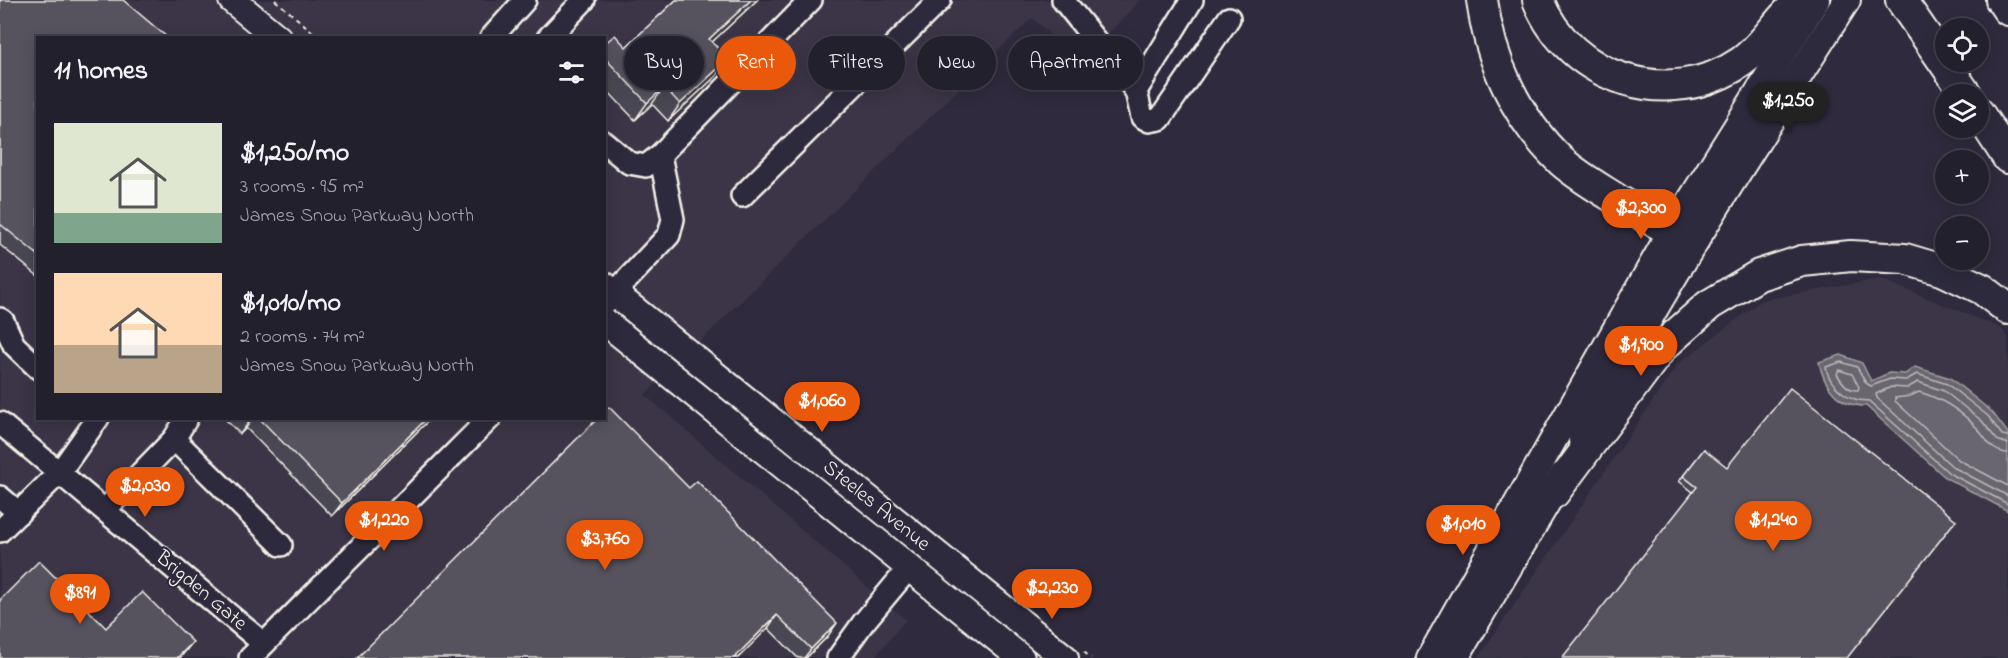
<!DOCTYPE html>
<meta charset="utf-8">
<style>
:root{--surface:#23202e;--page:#2f2d3a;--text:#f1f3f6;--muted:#a3a3aa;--line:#403e4a;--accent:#ea580c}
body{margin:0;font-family:"Indie Flower",sans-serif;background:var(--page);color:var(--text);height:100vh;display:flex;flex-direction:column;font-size:22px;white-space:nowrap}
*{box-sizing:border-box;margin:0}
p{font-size:20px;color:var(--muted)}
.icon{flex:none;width:33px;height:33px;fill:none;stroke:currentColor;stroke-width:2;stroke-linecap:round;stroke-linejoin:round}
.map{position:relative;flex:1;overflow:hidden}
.side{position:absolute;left:36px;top:36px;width:570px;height:384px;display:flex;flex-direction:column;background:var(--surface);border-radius:0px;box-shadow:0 3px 15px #0003,0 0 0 2px var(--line)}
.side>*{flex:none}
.guide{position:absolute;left:624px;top:36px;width:570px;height:54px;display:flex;gap:12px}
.tools{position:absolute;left:1935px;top:18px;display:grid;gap:12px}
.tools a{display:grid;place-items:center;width:54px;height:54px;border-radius:50%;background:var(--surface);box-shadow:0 3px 15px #0003,0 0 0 2px var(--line);font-size:30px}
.price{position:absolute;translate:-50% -51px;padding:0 14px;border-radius:21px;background:var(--accent);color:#fff;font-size:20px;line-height:39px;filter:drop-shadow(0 2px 3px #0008)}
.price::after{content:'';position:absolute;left:50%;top:36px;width:18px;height:14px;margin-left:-9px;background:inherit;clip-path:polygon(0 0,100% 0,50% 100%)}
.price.on{background:#222;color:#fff}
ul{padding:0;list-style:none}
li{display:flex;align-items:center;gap:18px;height:150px;padding:0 18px}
li span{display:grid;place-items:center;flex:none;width:168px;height:120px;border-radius:0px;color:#555}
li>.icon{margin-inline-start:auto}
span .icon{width:72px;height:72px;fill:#fffc;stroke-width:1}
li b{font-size:26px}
h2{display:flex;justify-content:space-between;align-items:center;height:72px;padding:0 18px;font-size:26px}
.chip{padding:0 21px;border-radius:27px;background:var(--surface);box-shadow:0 3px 15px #0003,0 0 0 2px var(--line);font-size:21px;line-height:54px}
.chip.on{background:var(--accent);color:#fff}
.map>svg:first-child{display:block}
.built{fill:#3b3647;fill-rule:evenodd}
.water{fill:#6a6670;stroke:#a19ea0;stroke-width:1.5}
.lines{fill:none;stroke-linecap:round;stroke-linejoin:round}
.shore{stroke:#bdb9b8;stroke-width:1.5}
.minor-casing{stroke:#f4f1e8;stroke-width:26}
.major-casing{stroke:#f4f1e8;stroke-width:30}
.highway-casing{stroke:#f4f1e8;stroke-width:34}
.path{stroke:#f4f1e8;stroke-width:2;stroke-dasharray:4.5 4.5;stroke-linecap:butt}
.minor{stroke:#2f2a3d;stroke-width:21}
.major{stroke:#2f2a3d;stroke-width:26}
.highway{stroke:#2f2a3d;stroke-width:30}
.wall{fill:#4a4752;stroke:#f4f1e8;stroke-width:1.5}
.shaded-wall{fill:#3c3942;stroke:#f4f1e8;stroke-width:1.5}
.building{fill:#56525f;stroke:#f4f1e8;stroke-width:1.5}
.labels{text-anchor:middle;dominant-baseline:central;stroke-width:4.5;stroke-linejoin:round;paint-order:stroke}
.street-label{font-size:21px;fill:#f4f1e8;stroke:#2f2a3d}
</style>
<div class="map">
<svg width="2008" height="658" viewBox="0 0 2008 658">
<rect width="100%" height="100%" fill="#2f2a3d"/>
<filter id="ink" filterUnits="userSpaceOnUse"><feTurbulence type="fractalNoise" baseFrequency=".0167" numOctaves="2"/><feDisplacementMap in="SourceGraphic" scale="12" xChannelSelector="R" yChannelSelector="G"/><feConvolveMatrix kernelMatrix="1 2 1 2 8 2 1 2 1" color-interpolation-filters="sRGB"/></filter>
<g filter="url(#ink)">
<g class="built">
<path d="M 0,0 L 1140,0 L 1081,63 L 1032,18 L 645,395 L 906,620 L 874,658 L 0,658 ZM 38,38 L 604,38 L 604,418 L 38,418 Z"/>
<path d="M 1880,279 L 2001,328 L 2008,337 L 2008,658 L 1478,658 L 1678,364 L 1762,300 Z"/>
</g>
<path class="water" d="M 1841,355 L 1862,363 L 1871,381 L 1889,373 L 1905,374 L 1915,367 L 1950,378 L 1992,412 L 2008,433 L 2008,511 L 1946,478 L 1866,406 C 1838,406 1824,387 1819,362 Z"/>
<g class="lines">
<g class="shore">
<path d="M 1839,370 L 1852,374 L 1859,387 L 1858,390 C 1848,391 1842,382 1837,374 Z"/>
<path d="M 2008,436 L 2002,435 L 1988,416 L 1947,384 L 1917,374 L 1906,380 L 1890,379 L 1871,386 L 1866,383 L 1857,367 L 1841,362 L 1826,367 C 1828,382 1841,394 1855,399 C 1859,401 1865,400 1869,401 L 1949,473 L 2008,504"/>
<path d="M 2008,444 L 1997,440 L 1982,421 L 1944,391 L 1918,382 L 1907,388 L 1891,387 L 1876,394 L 1877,398 L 1953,467 L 2008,496"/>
<path d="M 2008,453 C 1990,452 1987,439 1976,427 C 1961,411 1940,398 1919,392 L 1910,396 L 1895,398 L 1895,401 L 1959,460 L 2008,486"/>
</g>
<g class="minor-casing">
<g id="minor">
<path d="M 1063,0 L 1136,91 L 1192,0"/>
<path d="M 491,38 L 525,0"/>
<path d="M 548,38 L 584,0"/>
<path d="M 1136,91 L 1142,117 L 1149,121 L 1160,119 L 1229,18"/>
<path d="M 604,142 L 629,163 L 646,166 L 660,155 L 811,0"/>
<path d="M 742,196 L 940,0"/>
<path d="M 604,304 L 669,235 L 673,219 L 660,155"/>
<path d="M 0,319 L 3,321 L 14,345 L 38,368"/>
<path d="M 0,423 L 264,644"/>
<path d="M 174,439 L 187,418"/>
<path d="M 0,497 L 19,513"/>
<path d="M 105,510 L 174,439 L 281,545"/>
<path d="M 0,531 L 59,473 L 98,418"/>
<path d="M 250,658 L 490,418"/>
<path d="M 838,658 L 863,623 L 909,568"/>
</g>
</g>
<g class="major-casing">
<g id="major">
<path d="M 232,0 L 278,38"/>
<path d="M 604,285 L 1065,658"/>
<path d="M 604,321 L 1021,658"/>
<path d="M 1582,440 C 1661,288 1755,145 1847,0"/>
<path d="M 1430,658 L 1671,232 L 1816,0"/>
<path d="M 1455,658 L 1563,475"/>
</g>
</g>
<g class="highway-casing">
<g id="highway">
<path d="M 1482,0 C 1490,61 1516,118 1561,161 C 1579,177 1601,189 1621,202 C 1645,216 1668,230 1693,242"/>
<path d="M 1538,0 C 1570,80 1670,111 1741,62 C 1766,45 1779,15 1803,0"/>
<path d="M 1901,0 L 1966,94"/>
<path d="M 2001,0 L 2008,10"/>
<path d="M 1978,112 L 2008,158"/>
<path d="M 1554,493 L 1662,347 L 1709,305 L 1759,275 L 1802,261 L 1851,256 L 1905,259 L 1942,270 L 1982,289 L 2008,309"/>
</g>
</g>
<g class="path">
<path d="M 275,0 L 320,38"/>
<path d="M 1084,652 L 1091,658"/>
</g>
<use href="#minor" class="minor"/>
<use href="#major" class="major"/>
<use href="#highway" class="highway"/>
</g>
<g class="wall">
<path d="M 0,0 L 38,38 L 38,276 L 0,245 Z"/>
<path d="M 676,0 L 757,0 L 712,42 L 728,59 L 716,76 L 668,121 L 652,104 L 635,120 L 604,87 L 604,44 L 626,47 Z"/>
<path d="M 224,418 L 431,418 L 332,516 L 246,428 L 240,434 Z"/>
<path d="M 598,418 L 828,636 L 806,658 L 798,658 L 768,628 Z"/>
<path d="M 1704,449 L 1847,658 L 1693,492 L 1679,481 Z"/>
</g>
<g class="shaded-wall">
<path d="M 751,0 L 757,0 L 697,56 L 709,39 Z"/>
<path d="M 728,59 L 716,76 L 668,121 L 680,104 Z"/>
<path d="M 664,87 L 652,104 L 635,120 L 647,103 Z"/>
<path d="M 252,418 L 253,418 L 246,428 L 240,434 Z"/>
<path d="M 427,418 L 431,418 L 332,516 L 342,503 Z"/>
<path d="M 777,615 L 768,628 L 738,658 L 734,658 Z"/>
<path d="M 837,623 L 828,636 L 806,658 L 804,658 L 811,649 Z"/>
<path d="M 193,642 L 180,658 L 177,658 Z"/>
</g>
<g class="building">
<path d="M 0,0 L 123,0 L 168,38 L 38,38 L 38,255 L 0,224 Z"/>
<path d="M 676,0 L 751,0 L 709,39 L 728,59 L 680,104 L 664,87 L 647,103 L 604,57 L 604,44 L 615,35 L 626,47 Z"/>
<path d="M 1790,388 L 1956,520 L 1847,658 L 1562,658 L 1697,487 L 1683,476 L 1704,449 L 1727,467 Z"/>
<path d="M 609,407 L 689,488 L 697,481 L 837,623 L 811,649 L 777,615 L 734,658 L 357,658 L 598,418 L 604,418 L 604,412 Z"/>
<path d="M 259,418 L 427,418 L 342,503 Z"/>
<path d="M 39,561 L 106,628 L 142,592 L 193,642 L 177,658 L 0,658 L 0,600 Z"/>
</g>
</g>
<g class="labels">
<g class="street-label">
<text transform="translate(876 506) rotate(39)">Steeles Avenue</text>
<text transform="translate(201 591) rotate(40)">Brigden Gate</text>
</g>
</g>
</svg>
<div class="tools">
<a><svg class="icon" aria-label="locate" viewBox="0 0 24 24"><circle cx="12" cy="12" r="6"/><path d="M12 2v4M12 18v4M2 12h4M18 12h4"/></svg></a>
<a><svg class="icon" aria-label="layers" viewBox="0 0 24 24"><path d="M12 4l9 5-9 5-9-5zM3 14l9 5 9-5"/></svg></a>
<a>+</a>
<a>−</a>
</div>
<b class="price on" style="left:1788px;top:133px">$1,250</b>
<b class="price" style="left:1641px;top:240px">$2,300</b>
<b class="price" style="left:1641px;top:377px">$1,900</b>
<b class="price" style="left:822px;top:433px">$1,060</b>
<b class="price" style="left:145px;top:518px">$2,030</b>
<b class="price" style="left:384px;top:552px">$1,220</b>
<b class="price" style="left:1773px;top:552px">$1,240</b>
<b class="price" style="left:1463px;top:556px">$1,010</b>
<b class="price" style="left:605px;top:571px">$3,760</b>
<b class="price" style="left:1052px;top:620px">$2,230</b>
<b class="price" style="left:80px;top:625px">$891</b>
<div class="guide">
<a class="chip">Buy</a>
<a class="chip on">Rent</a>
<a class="chip">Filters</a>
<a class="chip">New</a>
<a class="chip">Apartment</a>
</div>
<section class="side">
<h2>11 homes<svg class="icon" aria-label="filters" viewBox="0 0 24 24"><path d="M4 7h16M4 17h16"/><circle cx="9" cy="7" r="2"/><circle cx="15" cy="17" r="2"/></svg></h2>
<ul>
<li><span style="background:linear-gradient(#dfe7d0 75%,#7fa58c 0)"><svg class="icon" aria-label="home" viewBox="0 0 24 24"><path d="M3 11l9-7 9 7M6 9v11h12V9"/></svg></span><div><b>$1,250/mo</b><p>3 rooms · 95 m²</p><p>James Snow Parkway North</p></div></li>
<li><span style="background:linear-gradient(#ffd9b3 60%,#b9a48a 0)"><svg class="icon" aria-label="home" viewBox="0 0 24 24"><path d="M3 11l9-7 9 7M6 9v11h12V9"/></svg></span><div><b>$1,010/mo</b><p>2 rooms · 74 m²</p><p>James Snow Parkway North</p></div></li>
</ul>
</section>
</div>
